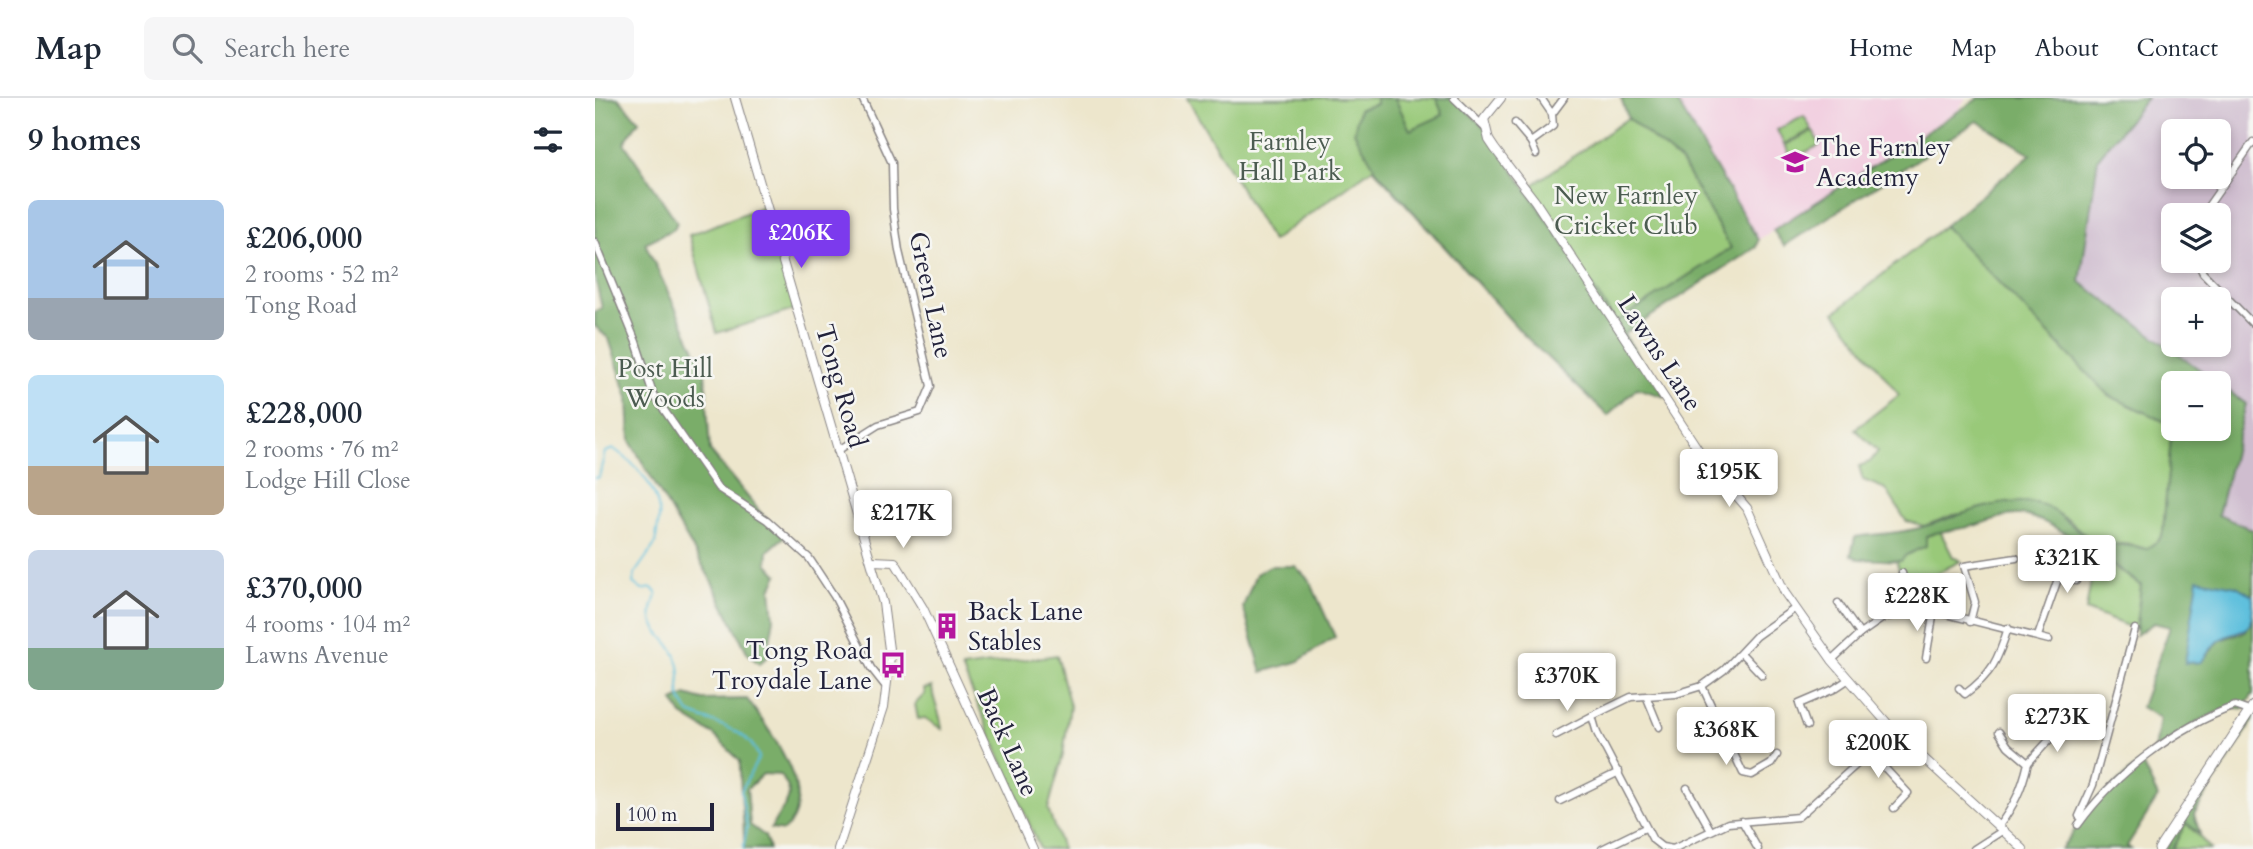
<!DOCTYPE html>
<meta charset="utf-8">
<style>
:root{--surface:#fff;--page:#f6f6f7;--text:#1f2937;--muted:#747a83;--line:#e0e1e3;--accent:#7c3aed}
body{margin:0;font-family:Cardo,serif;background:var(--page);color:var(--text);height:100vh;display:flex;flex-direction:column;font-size:26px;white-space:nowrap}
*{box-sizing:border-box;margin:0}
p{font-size:23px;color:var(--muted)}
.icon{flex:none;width:38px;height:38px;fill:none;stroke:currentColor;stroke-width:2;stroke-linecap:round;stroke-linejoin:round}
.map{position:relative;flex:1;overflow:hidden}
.drawer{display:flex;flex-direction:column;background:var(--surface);width:595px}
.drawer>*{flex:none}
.controls{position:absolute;left:1566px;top:21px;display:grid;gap:14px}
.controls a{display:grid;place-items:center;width:70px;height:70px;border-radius:10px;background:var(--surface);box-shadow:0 4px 10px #0003;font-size:35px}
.scale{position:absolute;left:21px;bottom:18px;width:98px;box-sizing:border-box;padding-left:7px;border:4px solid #22223b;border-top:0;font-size:19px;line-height:24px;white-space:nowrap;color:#22223b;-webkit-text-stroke:5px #f6f6f2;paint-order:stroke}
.price{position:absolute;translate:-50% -60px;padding:0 16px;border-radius:7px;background:#fff;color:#222;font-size:23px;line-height:46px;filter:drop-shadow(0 2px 4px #0008)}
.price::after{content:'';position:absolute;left:50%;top:42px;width:21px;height:16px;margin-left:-10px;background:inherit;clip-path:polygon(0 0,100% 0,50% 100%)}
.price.active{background:var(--accent);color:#fff}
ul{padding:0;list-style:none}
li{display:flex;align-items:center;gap:21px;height:175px;padding:0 28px}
li span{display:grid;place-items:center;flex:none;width:196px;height:140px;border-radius:10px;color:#555}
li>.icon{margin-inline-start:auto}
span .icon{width:84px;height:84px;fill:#fffc;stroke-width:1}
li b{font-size:30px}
h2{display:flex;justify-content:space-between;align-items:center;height:84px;padding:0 28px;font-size:30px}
header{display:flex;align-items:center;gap:42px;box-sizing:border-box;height:98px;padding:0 35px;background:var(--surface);border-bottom:2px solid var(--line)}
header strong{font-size:33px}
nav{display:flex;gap:38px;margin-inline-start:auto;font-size:24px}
.search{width:490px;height:63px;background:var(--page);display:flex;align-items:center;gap:18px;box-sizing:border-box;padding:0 24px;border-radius:10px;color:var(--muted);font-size:26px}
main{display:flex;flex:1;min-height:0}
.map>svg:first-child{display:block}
.built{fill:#f2cfe0}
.industrial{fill:#cfbdcf;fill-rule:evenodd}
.green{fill:#99c979;stroke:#5e765a;stroke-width:2}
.forest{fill:#7aad69;stroke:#4e6852;stroke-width:2}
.water{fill:#5ec0dd;stroke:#40718c;stroke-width:2}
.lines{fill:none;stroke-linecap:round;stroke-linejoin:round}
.stream{stroke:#5ec0dd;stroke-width:2}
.street-casing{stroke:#888484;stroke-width:9}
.secondary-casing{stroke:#888484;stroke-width:10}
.primary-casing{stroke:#888484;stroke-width:11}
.street{stroke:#fff;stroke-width:6}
.secondary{stroke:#fff;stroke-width:8}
.primary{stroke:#fff;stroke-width:9}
.labels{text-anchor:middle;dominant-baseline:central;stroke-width:5;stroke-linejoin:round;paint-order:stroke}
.park-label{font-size:26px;fill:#4c5c51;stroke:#f6f6f2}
.poi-label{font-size:26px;fill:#22223b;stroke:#f6f6f2;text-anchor:start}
.street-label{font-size:26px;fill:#22223b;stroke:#f6f6f2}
</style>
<header>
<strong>Map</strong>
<div class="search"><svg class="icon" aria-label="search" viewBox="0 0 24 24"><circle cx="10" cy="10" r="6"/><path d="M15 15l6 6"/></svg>Search here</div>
<nav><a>Home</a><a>Map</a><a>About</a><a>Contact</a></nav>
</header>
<main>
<section class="drawer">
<h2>9 homes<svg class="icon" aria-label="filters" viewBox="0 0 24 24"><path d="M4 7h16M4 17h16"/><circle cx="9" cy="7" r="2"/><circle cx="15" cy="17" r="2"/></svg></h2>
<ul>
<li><span style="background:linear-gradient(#a9c7e8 70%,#9aa5b1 0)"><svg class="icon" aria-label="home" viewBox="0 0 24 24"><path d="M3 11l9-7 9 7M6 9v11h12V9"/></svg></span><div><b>£206,000</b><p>2 rooms · 52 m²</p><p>Tong Road</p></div></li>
<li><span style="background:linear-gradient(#bfe0f5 65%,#b9a48a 0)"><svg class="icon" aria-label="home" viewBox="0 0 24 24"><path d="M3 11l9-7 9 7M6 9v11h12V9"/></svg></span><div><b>£228,000</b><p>2 rooms · 76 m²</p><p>Lodge Hill Close</p></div></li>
<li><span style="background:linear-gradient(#c9d6e8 70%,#7fa58c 0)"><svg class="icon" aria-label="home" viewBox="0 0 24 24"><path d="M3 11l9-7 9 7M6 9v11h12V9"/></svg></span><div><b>£370,000</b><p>4 rooms · 104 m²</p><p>Lawns Avenue</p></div></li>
</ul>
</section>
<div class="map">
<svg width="1658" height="751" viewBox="0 0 1658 751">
<rect width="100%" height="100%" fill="#f6f6f2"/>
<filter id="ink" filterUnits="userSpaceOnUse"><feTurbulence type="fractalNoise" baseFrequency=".0143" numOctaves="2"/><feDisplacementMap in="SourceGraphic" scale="14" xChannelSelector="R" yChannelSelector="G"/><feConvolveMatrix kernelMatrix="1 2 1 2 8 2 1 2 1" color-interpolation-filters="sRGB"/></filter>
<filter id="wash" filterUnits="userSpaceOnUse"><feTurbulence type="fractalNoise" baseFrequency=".00686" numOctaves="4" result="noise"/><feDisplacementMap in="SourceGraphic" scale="28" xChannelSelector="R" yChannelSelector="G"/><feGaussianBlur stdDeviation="1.57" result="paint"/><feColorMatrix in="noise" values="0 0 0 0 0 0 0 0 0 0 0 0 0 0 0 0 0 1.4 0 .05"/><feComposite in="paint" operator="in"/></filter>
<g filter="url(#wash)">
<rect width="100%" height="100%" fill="#ede6cc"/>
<path class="built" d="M 1080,0 L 1371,0 L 1364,11 L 1163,142 Z"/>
<path class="industrial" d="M 1552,0 L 1658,0 L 1658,432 L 1623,417 L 1651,306 L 1485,184 L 1503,60 ZM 1578,33 L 1624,33 L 1624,79 L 1578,79 ZM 1578,117 L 1624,117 L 1624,163 L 1578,163 ZM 1578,201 L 1624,201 L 1624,247 L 1578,247 Z"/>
<g class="green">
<path d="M 592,0 L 855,0 L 929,237 L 778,70 L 677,143 Z"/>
<path d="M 1209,18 L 1217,32 L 1189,46 L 1182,32 Z"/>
<path d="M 1033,20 L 1086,64 L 1136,150 L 1021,224 L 932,91 Z"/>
<path d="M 1218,33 L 1225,47 L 1197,61 L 1190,47 Z"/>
<path d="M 171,107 L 202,211 L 122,235 L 94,137 Z"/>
<path d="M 1349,128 L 1513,297 L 1577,327 L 1568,434 L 1564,442 L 1551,451 L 1531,445 L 1514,448 L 1491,438 L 1474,422 L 1441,405 L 1358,417 L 1329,428 L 1311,423 L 1291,391 L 1268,382 L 1264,368 L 1275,364 L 1283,353 L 1260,331 L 1304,297 L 1240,214 Z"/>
<path d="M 1345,433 L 1358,459 L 1366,463 L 1330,481 L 1316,513 L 1298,451 Z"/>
<path d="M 1491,449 L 1546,488 L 1540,531 L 1491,512 L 1498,471 Z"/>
<path d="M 462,557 L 475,608 L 468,657 L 453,711 L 467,751 L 445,751 L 367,570 Z"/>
<path d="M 337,589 C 338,606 346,614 347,631 L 330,620 L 323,621 L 320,606 L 330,596 L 329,591 Z"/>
<path d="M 1591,725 L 1616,751 L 1577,751 Z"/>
</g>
<g class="forest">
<path d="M 0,0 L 23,0 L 44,23 L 29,45 L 82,124 L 79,131 L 50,145 L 110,273 L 115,353 L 170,420 L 189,439 L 173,453 L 172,465 L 183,477 L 176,491 L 179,521 L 172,559 L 164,566 L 153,556 L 116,482 L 35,343 L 33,300 L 14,241 L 0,228 L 0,214 L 7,210 L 0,179 Z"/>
<path d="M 781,0 L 800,0 L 815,32 L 848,17 L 841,0 L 859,0 L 890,30 L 1021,224 L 1136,150 L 1086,64 L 1033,20 L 1026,0 L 1080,0 L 1163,142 L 1161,149 L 1029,236 L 1070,299 L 1042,290 L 1013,318 L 929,237 L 781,72 L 759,34 L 764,11 L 781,6 Z"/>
<path d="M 1384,0 L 1552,0 L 1503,60 L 1485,184 L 1623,285 L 1578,285 L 1578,331 L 1624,331 L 1624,286 L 1651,306 L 1623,417 L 1658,432 L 1658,498 L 1641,488 L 1590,565 L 1606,564 L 1625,542 L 1649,534 L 1658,520 L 1658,596 L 1648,611 C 1624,603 1580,640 1560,653 L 1565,620 L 1546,609 L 1575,529 L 1559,525 L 1541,537 L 1546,487 C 1520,469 1455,418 1425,417 C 1408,416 1395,424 1378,428 C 1362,432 1347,432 1331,438 L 1331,448 L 1311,457 L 1306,463 L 1264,461 L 1256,457 L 1260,439 C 1279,436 1307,435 1324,430 C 1360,420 1400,399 1440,405 C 1462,408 1475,430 1494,439 C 1513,449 1531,445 1551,451 L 1564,442 L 1568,434 L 1577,327 L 1513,297 L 1349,128 L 1436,56 L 1382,23 L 1189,148 L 1178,132 Z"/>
<path d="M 675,468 L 700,468 L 715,483 L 740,539 L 702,564 L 667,574 L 648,509 L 661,476 Z"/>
<path d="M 91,597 L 108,602 L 152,601 C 175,633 227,700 188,733 L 176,731 C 182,711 207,702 185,677 L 168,676 L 152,691 L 155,727 L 170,738 L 174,751 L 149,751 C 150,721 144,693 145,663 L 119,637 L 87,617 L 78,603 Z"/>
<path d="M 1658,616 L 1658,623 L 1599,716 L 1605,736 L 1591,725 L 1577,751 L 1570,751 Z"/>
<path d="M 1546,664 L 1563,699 L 1532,748 L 1536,751 L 1466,751 L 1501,703 Z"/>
</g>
<path class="water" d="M 1603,481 L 1641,488 L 1658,498 C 1658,542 1651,525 1625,542 C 1618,547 1611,558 1606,564 L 1590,565 Z"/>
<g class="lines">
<path class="stream" d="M 0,380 L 4,379 L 10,354 L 19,351 C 39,365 60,386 64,413 C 66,423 60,434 61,445 L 40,475 L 38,485 L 47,492 L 57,490 L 62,496 C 44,535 75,534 83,564 C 90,587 75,588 94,615 C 120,627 152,629 164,659 L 146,693 L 152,729 L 148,751"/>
</g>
</g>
<g filter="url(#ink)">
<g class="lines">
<g class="street-casing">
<g id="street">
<path d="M 859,0 L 890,30"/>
<path d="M 946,0 L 957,16 L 969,0"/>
<path d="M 920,25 L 936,44 L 958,28 L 957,16"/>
<path d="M 936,44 L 941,56"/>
<path d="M 1607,117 L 1658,44"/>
<path d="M 0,144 L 41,244 L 58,296 L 123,390 L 172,422 L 214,460 L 239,498 L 276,570 L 291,589"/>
<path d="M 1602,163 L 1608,175 L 1658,226"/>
<path d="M 242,353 L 283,327 L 325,314 L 336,288 L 304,153 L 298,111 L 297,65 L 267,0"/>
<path d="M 1307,475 L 1316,513"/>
<path d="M 1465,475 L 1481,483"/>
<path d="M 1243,505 L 1265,536"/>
<path d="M 1199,511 L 1161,538 L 1129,572 L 1107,588 L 1081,596 L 1036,599 L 997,618 L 1002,635 L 1058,742 L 1067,749 L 1078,751 L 1133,725 L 1203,719 L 1299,633"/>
<path d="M 1375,524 L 1380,504 L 1369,468 L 1421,460"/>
<path d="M 1443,538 L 1465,475 L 1456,465"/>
<path d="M 1147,556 L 1167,577"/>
<path d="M 1331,560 L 1339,513"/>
<path d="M 1237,562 L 1265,536 L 1288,520 L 1316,513 L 1339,513 L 1454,542"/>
<path d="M 1107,588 L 1148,675 L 1157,677 L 1176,666 L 1182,657"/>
<path d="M 1364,590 L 1370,596 C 1397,576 1403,562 1413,530"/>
<path d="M 1052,600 L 1064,629"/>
<path d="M 1212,628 L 1204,606 L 1239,591 L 1254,581"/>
<path d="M 961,637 L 997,618"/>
<path d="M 1276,655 L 1313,695 L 1299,710"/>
<path d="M 1433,665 L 1456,640 L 1455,633"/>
<path d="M 1092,690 L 1115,731"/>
<path d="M 965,703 L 1024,674"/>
<path d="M 1487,720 L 1484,718 L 1498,687 L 1540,531"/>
<path d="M 1147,723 L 1163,751"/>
<path d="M 1483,727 C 1520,675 1580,630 1640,608 L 1654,613"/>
<path d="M 1403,729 C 1419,708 1427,691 1433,665 L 1413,648 L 1404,634"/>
<path d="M 1007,751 L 1050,730"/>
<path d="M 1379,751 L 1407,733"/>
</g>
</g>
<g class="secondary-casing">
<g id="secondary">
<path d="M 140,0 L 288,505 L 295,559 L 289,609 L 243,751"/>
<path d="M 906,0 L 889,21 L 894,42 L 900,51 L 940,103 L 1108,359 L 1152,410 L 1190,495 L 1237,562 L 1299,633 L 1428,751"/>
<path d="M 278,463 L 300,464 L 328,510 L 438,751"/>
</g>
</g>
<g class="primary-casing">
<path id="primary" d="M 1564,751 L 1658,608"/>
</g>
<use href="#street" class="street"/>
<use href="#secondary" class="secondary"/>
<use href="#primary" class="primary"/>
</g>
</g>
<defs>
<g id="school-bare" transform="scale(2.1)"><path d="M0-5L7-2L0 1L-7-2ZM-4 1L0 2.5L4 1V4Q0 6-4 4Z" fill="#b5179e" stroke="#f6f6f2" stroke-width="2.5" paint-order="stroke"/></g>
<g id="building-bare" transform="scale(2.1)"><path d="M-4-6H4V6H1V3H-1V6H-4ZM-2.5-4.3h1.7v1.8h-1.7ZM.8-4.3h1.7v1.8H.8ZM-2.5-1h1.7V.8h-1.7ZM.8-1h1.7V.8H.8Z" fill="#b5179e" stroke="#f6f6f2" stroke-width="2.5" paint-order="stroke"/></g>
<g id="bus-bare" transform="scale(2.1)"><path d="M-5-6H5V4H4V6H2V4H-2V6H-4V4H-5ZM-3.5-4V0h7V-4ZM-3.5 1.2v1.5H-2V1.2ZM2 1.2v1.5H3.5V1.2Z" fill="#b5179e" stroke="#f6f6f2" stroke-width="2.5" paint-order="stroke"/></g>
</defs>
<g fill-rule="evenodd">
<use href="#school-bare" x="1200" y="64"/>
<use href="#building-bare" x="352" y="528"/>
<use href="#bus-bare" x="298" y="567"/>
</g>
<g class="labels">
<g class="park-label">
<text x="695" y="43">Farnley<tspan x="695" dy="30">Hall Park</tspan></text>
<text x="1031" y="97">New Farnley<tspan x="1031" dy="30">Cricket Club</tspan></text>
<text x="70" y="270">Post Hill<tspan x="70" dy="30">Woods</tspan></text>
</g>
<g class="poi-label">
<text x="1221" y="49">The Farnley<tspan x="1221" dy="30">Academy</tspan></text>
<text x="373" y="513">Back Lane<tspan x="373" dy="30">Stables</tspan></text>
<text x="277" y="552" text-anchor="end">Tong Road<tspan x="277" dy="30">Troydale Lane</tspan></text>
</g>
<g class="street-label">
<text transform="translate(336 197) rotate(78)">Green Lane</text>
<text transform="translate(1065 255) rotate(57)">Lawns Lane</text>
<text transform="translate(246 288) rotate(74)">Tong Road</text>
<text transform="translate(413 644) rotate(66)">Back Lane</text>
</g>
</g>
</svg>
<div class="controls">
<a><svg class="icon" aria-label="locate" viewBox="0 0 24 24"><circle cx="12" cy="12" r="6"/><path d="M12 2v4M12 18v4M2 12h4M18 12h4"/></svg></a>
<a><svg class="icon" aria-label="layers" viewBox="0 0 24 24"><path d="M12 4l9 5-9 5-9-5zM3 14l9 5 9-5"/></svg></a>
<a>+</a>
<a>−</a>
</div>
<div class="scale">100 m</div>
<b class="price active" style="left:206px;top:172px">£206K</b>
<b class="price" style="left:1134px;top:411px">£195K</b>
<b class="price" style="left:308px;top:452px">£217K</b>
<b class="price" style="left:1472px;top:497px">£321K</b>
<b class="price" style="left:1322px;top:535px">£228K</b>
<b class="price" style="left:972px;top:615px">£370K</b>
<b class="price" style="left:1462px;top:656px">£273K</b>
<b class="price" style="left:1131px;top:669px">£368K</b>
<b class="price" style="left:1283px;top:682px">£200K</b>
</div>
</main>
